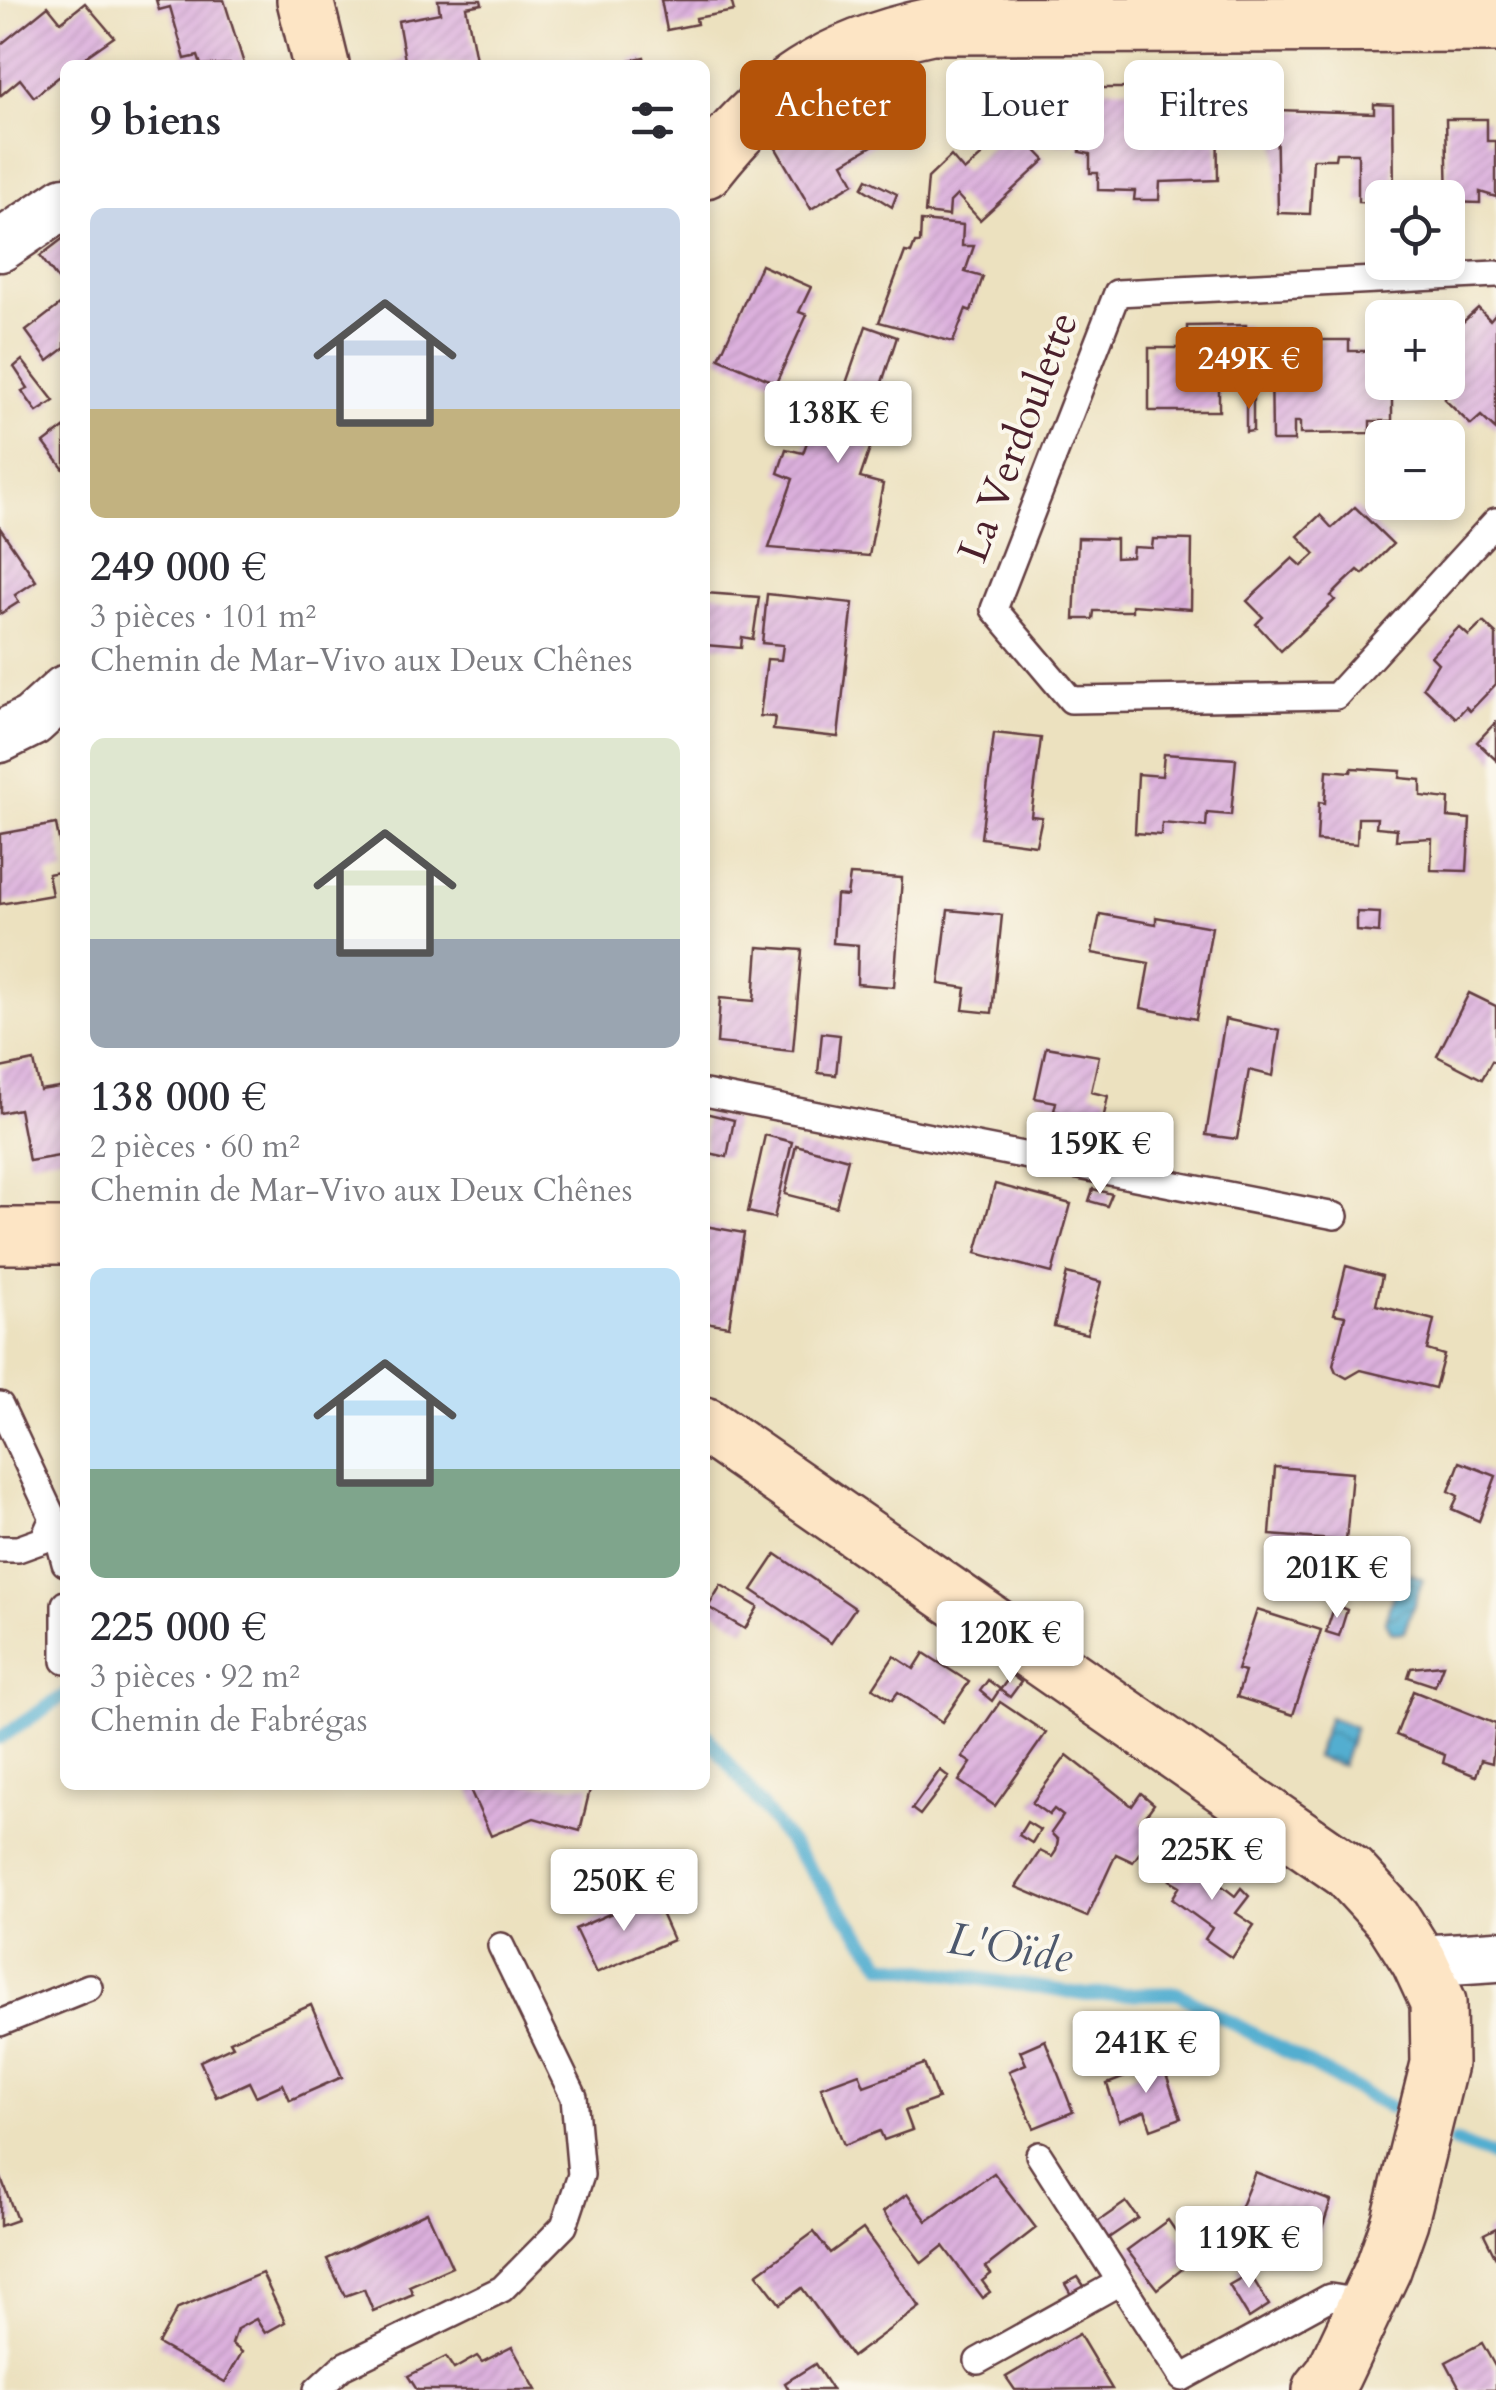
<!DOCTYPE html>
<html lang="fr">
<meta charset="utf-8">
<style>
:root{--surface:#fff;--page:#f7f7f7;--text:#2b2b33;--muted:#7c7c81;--accent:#b45309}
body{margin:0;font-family:Cardo,serif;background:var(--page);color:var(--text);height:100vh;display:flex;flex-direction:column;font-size:38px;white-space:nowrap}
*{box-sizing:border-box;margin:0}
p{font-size:32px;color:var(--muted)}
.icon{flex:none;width:55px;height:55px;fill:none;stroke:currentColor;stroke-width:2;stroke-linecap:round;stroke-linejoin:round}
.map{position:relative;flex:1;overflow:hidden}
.sheet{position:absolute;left:60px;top:60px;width:650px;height:1730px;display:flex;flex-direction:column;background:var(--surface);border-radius:15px;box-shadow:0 5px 15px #0003}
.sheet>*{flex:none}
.top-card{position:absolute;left:740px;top:60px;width:605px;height:90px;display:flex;gap:20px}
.buttons{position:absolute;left:1365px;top:180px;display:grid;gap:20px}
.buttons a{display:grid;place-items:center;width:100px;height:100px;border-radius:15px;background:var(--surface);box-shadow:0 5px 15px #0003;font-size:50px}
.price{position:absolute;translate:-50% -85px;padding:0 22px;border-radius:10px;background:#fff;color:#222;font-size:32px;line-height:65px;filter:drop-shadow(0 2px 5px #0008)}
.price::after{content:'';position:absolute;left:50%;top:60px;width:30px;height:22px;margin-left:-15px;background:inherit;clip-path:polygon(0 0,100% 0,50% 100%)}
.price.current{background:var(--accent);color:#fff}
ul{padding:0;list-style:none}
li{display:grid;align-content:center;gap:20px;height:530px;padding:0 30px}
li span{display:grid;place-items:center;height:310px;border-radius:15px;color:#555}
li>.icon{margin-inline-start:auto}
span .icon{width:180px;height:180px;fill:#fffc;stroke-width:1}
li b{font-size:42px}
h2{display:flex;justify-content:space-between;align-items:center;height:120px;padding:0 30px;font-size:42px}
.chip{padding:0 35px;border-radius:15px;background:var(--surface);box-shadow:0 5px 15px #0003;font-size:35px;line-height:90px}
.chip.current{background:var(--accent);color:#fff}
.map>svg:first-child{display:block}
.water{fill:url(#water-waves);stroke:#4e667e;stroke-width:2.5}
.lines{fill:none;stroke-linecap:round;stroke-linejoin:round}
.stream{stroke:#52aed0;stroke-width:14}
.building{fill:url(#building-hatch)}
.lane-casing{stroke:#623c41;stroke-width:30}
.street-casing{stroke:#623c41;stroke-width:55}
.secondary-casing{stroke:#623c41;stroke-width:60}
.lane{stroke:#fff;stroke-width:25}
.street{stroke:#fff;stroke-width:50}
.secondary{stroke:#fde5c5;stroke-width:55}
.labels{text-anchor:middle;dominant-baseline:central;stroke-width:8;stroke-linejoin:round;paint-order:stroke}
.street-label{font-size:42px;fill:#4a1f2b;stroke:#fbf7ec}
.water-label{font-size:45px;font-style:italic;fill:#4d586d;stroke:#fbf7ec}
</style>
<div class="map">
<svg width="1496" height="2390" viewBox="0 0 1496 2390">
<defs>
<pattern id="water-waves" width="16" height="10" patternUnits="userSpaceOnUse" patternTransform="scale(2.5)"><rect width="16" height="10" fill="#52aed0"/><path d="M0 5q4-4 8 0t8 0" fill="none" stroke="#468da9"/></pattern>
<pattern id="building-hatch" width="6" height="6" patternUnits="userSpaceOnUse" patternTransform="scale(2.5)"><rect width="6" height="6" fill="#dcb0dd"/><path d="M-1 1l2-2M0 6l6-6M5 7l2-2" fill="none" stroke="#be97be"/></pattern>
</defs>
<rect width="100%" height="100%" fill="#fbf7ec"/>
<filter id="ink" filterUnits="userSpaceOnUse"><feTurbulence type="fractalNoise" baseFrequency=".01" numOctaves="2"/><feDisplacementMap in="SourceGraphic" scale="20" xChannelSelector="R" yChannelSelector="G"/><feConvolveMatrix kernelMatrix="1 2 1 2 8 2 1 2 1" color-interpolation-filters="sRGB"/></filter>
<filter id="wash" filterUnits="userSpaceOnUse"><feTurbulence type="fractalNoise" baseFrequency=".0048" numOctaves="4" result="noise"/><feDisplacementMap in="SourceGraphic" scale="40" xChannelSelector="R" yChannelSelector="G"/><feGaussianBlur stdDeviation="2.25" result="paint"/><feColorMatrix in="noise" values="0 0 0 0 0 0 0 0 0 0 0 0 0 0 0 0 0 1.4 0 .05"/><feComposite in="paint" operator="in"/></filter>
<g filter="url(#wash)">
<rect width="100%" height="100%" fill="#ece1bf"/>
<g class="water">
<path d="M 1302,1552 L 1348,1560 L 1342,1585 L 1297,1576 Z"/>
<path d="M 1410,1573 L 1423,1579 L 1404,1632 L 1392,1633 L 1385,1621 L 1397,1582 Z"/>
<path d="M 1329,1717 L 1355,1727 L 1342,1766 L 1315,1757 Z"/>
</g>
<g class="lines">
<g class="stream">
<path d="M 705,1733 L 883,1964 L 1088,1995 L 1177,1993 L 1389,2107"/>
<path d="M 0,1738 L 65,1695"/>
<path d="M 1455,2142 L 1496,2157"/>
</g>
</g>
<g id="blocks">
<g class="building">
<path d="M 156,0 L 224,0 L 244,64 L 201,65 L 198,56 L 185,59 L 170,7 L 159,10 Z"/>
<path d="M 438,0 L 481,0 L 482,4 L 466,7 L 477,65 L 388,65 L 405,60 L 398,21 L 440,13 Z"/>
<path d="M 661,0 L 731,0 L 734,11 L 696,18 L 697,24 L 667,30 Z"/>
<path d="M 85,3 L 114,37 L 74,65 L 65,65 L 65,72 L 34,97 L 20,79 L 0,96 L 0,45 L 48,6 L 61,22 Z"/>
<path d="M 644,57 L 646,65 L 631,65 L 630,60 Z"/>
<path d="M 1159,79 L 1169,80 L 1169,98 L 1158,98 Z"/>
<path d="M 876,82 L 891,107 L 865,124 L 877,143 L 843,163 L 854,183 L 811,209 L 774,145 Z"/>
<path d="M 1054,83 L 1074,83 L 1072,144 L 1053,143 L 1053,124 L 1030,125 L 1021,135 L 1045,160 L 980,220 L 957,195 L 950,202 L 949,216 L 925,213 L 928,178 L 951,156 L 964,171 L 997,142 L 981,125 L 1005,100 L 1053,106 Z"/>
<path d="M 1097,88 L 1137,88 L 1137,105 L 1217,106 L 1218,180 L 1160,182 L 1159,200 L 1134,200 L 1135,191 L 1098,190 L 1098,173 L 1090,173 L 1090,154 L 1080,152 L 1080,122 L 1097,121 Z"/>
<path d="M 1374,104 L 1393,105 L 1394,198 L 1382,198 L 1382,203 L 1358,202 L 1358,153 L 1336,153 L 1335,159 L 1313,159 L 1310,214 L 1278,213 L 1276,110 L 1374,113 Z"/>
<path d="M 1446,119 L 1487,119 L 1487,141 L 1496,141 L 1496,197 L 1480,192 L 1480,203 L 1448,202 Z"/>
<path d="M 867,179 L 897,194 L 892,207 L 862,188 Z"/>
<path d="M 921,221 L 963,225 L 962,246 L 974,246 L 965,272 L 983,277 L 971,311 L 966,309 L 953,342 L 879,322 L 905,252 L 911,253 L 915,243 L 920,243 Z"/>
<path d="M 65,237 L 65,289 L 40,256 Z"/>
<path d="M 761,265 L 811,287 L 799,312 L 807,315 L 776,383 L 719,358 Z"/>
<path d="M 65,301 L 65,348 L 48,361 L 26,331 Z"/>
<path d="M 1478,308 L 1490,320 L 1496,313 L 1496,430 L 1481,416 L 1471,425 L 1444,399 L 1461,382 L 1448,368 L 1448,357 L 1454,351 L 1448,336 Z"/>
<path d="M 1246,325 L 1246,350 L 1219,351 L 1219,411 L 1149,411 L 1149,348 L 1187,348 L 1187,326 Z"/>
<path d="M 866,326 L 897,337 L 873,410 L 882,413 L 860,478 L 883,484 L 869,556 L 769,548 L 793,479 L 778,473 L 786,449 L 803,453 L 819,410 L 835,415 Z"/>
<path d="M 1298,340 L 1349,340 L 1349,351 L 1371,351 L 1371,375 L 1382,375 L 1382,382 L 1392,382 L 1392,421 L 1370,421 L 1370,433 L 1300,434 L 1300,422 L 1294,422 L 1294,441 L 1272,441 L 1271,359 L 1298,358 Z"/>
<path d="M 22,360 L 54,401 L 37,412 L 22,391 L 28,388 L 14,367 Z"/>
<path d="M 1246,391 L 1253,392 L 1253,431 L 1246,432 Z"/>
<path d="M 65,427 L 65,471 L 44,443 Z"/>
<path d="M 1355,507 L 1393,544 L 1363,574 L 1358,570 L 1344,583 L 1331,596 L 1335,600 L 1281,651 L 1256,624 L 1263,617 L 1247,601 L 1293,558 L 1302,566 L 1315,554 L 1298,536 L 1320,515 L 1332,528 Z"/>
<path d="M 0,528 L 36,581 L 15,595 L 19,602 L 0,614 Z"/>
<path d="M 1078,538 L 1116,539 L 1116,558 L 1132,557 L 1133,547 L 1152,548 L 1153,539 L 1192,540 L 1191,609 L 1132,605 L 1132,611 L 1094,611 L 1093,619 L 1074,619 Z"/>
<path d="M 705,593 L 759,597 L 753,639 L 742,637 L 741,648 L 705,645 Z"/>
<path d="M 767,594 L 853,603 L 838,737 L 773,730 L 775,717 L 760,716 L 767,659 L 781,660 L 783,645 L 762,643 Z"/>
<path d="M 1483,622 L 1496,634 L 1496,684 L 1470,711 L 1466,707 L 1456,718 L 1423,687 L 1438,663 L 1431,656 L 1459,627 L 1469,636 Z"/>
<path d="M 1496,722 L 1496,760 L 1477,742 Z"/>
<path d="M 994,733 L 1041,738 L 1031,816 L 1042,817 L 1036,845 L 981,838 Z"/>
<path d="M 1164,754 L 1236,759 L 1231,815 L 1207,813 L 1206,827 L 1162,823 L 1161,835 L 1135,833 L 1138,774 L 1162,776 Z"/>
<path d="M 1352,768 L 1401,771 L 1400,778 L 1421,780 L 1421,796 L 1449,799 L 1448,817 L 1470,819 L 1467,871 L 1431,870 L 1432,838 L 1396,840 L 1397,829 L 1376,827 L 1377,818 L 1358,818 L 1357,844 L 1317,841 L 1319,802 L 1325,803 L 1327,770 L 1351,772 Z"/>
<path d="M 56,824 L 65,871 L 48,874 L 52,895 L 0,904 L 0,834 Z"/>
<path d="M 850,875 L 902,878 L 894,987 L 857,984 L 858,945 L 833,943 L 836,895 L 847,896 Z"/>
<path d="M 948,910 L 1002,915 L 992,1013 L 963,1010 L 966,988 L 939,984 Z"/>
<path d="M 1357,912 L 1380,913 L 1379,933 L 1357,931 Z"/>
<path d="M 1100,914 L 1156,924 L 1156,917 L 1212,927 L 1196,1019 L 1141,1008 L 1149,963 L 1092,953 Z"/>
<path d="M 758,947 L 802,950 L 793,1051 L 717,1043 L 720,998 L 754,1001 Z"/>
<path d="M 1469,993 L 1496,1006 L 1496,1063 L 1492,1061 L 1482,1079 L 1437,1056 Z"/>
<path d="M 1225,1019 L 1280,1031 L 1273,1076 L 1249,1070 L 1237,1139 L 1206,1135 Z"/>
<path d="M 822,1033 L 840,1035 L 836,1075 L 818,1073 Z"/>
<path d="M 1046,1047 L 1099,1056 L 1091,1092 L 1108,1096 L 1103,1120 L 1054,1111 L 1056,1102 L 1035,1098 Z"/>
<path d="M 34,1061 L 40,1090 L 65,1086 L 65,1155 L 29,1161 L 19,1109 L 0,1113 L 0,1068 Z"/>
<path d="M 705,1113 L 734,1120 L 727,1157 L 705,1152 Z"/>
<path d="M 765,1135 L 792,1142 L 774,1218 L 748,1212 Z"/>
<path d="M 796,1145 L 848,1159 L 836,1207 L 785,1194 Z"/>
<path d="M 995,1184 L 1071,1204 L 1052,1273 L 976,1253 Z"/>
<path d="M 1093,1189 L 1112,1194 L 1107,1206 L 1089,1201 Z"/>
<path d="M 705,1226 L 744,1233 L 729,1326 L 705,1322 Z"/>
<path d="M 1346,1266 L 1382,1276 L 1376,1305 L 1434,1320 L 1427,1350 L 1444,1355 L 1435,1388 L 1361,1370 L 1347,1378 L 1336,1372 L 1333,1365 L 1345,1316 L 1334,1314 Z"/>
<path d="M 1067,1273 L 1101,1282 L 1087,1334 L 1054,1326 Z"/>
<path d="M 1460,1462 L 1496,1476 L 1479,1521 L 1452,1509 L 1458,1496 L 1449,1491 Z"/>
<path d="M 1275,1467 L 1352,1473 L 1346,1541 L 1270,1535 Z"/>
<path d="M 776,1554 L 855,1608 L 831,1643 L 752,1590 Z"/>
<path d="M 721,1585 L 758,1607 L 745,1629 L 708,1607 Z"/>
<path d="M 1335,1605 L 1347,1610 L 1339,1636 L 1326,1632 Z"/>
<path d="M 1257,1610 L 1321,1630 L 1293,1715 L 1237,1697 L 1245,1672 L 1237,1670 Z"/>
<path d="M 924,1653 L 969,1682 L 942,1722 L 898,1692 L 892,1700 L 873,1688 L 894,1656 L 914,1669 Z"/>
<path d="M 1443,1665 L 1435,1686 L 1408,1677 L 1411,1668 Z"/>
<path d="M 1011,1675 L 1021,1682 L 1010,1697 L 1000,1690 Z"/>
<path d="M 988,1680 L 1000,1689 L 992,1701 L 980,1691 Z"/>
<path d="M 1413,1691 L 1496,1724 L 1492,1763 L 1481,1760 L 1476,1776 L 1443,1763 L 1445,1755 L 1396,1735 Z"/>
<path d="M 1000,1702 L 1046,1733 L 995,1806 L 959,1781 L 971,1763 L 962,1757 Z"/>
<path d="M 1067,1755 L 1132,1806 L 1141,1793 L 1154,1804 L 1141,1822 L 1154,1833 L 1133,1862 L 1116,1854 L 1087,1917 L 1016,1887 L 1040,1851 L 1052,1857 L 1056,1851 L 1058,1840 L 1051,1833 L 1063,1816 L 1054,1809 L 1049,1815 L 1032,1803 Z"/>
<path d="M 940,1770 L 949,1777 L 920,1815 L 912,1809 Z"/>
<path d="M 468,1785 L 591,1785 L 580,1831 L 534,1818 L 491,1836 Z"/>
<path d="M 1027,1822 L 1040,1830 L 1032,1843 L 1019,1835 Z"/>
<path d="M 1193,1847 L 1224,1869 L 1217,1882 L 1235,1896 L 1241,1888 L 1249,1896 L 1236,1913 L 1254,1925 L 1232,1958 L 1205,1939 L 1212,1928 L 1172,1899 L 1180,1886 L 1170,1880 L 1176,1871 L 1182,1875 L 1191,1863 L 1185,1859 Z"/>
<path d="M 653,1895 L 673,1940 L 596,1973 L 575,1929 Z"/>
<path d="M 311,2005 L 342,2077 L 290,2100 L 283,2084 L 256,2096 L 249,2082 L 216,2097 L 200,2061 L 233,2046 L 230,2041 Z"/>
<path d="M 1045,2040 L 1073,2112 L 1034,2128 L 1009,2071 L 1026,2064 L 1020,2051 Z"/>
<path d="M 1160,2057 L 1181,2118 L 1151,2129 L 1145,2111 L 1119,2121 L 1107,2084 L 1151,2067 L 1149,2060 Z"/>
<path d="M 924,2064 L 938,2099 L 905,2111 L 912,2130 L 884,2140 L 880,2131 L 844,2145 L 821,2087 L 859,2073 L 864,2086 Z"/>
<path d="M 1255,2172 L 1331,2201 L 1313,2255 L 1234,2223 Z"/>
<path d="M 994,2173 L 1036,2228 L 986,2267 L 991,2274 L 982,2281 L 990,2292 L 982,2298 L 943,2246 L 922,2263 L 883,2212 L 907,2194 L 927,2221 Z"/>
<path d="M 0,2175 L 17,2220 L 0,2226 Z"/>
<path d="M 1126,2202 L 1138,2218 L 1104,2241 L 1093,2225 Z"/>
<path d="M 427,2212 L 452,2267 L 409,2286 L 413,2294 L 373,2311 L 364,2289 L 345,2296 L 327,2259 Z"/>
<path d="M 1168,2220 L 1195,2259 L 1157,2289 L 1127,2250 Z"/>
<path d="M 1496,2228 L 1496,2258 L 1484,2234 Z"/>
<path d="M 863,2229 L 920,2307 L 852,2357 L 802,2288 L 780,2304 L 757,2274 L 814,2232 L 830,2253 Z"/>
<path d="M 1252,2260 L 1256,2267 L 1249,2272 L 1269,2305 L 1249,2318 L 1229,2285 L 1241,2278 L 1237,2270 Z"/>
<path d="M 262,2273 L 285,2322 L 265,2333 L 256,2319 L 237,2329 L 232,2344 L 242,2352 L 225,2382 L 158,2344 L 178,2308 Z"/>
<path d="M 1078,2277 L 1086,2289 L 1073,2298 L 1065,2284 Z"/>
<path d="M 1079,2334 L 1112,2389 L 1015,2390 L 1006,2377 Z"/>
<path d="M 1482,2343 L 1496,2368 L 1496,2390 L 1461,2390 L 1446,2362 Z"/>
<path d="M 512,2347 L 536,2390 L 417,2390 L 408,2376 L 446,2357 L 454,2369 L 477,2356 L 482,2362 Z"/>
<path d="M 815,2364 L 832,2390 L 789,2390 L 785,2383 Z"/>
</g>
</g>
</g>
<g filter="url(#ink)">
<use href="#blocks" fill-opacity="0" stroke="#623c41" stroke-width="2.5"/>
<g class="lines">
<g class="lane-casing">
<g id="lane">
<path d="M 1496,274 L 1117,293 L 994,609 L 1071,700 L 1336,696 L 1496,521"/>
<path d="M 705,1093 L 1335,1216"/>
<path d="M 0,1405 L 53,1518 L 43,1540 L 18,1549 L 0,1549"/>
<path d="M 53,1518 L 65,1563"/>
<path d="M 65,1661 L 65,1604"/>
<path d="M 0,2023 L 89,1987"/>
<path d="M 1039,2155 L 1182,2378 L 1330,2297 L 1368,2303"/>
<path d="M 978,2361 L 1118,2283"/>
<path d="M 317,2390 L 342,2367 L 502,2289 L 564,2226 L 581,2175 L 574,2097 L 501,1946"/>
</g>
</g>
<g class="street-casing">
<g id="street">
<path d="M 0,246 L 65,202"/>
<path d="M 0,737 L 32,721 L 65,691"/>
<path d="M 1419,1961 L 1496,1956"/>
</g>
</g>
<g class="secondary-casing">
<g id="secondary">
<path d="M 305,0 L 321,65"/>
<path d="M 705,170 C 770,87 827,48 931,26 L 1496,24"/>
<path d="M 0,1236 L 65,1236"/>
<path d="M 705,1425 L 1349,1872 L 1393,1920 L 1419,1961 L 1438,2002 L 1439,2064 L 1400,2221 L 1383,2269 L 1333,2375 L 1321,2390"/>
</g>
</g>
<use href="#lane" class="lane"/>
<use href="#street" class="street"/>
<use href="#secondary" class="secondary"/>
</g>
</g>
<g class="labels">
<g class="street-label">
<text transform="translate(1018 437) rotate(-69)">La Verdoulette</text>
</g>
<g class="water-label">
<text transform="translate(1010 1948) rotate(9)">L'Oïde</text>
</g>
</g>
</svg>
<div class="buttons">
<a><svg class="icon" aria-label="locate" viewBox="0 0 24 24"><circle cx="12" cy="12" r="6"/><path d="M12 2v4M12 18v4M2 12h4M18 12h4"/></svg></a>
<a>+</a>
<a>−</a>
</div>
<b class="price current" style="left:1249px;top:412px">249K €</b>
<b class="price" style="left:838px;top:466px">138K €</b>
<b class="price" style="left:1100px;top:1197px">159K €</b>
<b class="price" style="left:1337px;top:1621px">201K €</b>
<b class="price" style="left:1010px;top:1686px">120K €</b>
<b class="price" style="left:1212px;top:1903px">225K €</b>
<b class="price" style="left:624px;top:1934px">250K €</b>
<b class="price" style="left:1146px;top:2096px">241K €</b>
<b class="price" style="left:1249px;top:2291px">119K €</b>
<div class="top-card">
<a class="chip current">Acheter</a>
<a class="chip">Louer</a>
<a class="chip">Filtres</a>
</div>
<section class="sheet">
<h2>9 biens<svg class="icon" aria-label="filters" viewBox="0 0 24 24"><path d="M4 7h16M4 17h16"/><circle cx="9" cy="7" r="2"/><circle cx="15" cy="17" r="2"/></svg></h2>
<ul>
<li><span style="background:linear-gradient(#c9d6e8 65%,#c2b280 0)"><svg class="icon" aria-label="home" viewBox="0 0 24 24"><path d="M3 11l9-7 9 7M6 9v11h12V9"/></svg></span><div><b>249 000 €</b><p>3 pièces · 101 m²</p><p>Chemin de Mar-Vivo aux Deux Chênes</p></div></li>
<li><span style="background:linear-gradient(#dfe7d0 65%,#9aa5b1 0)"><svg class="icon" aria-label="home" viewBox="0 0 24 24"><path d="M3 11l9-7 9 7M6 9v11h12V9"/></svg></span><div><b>138 000 €</b><p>2 pièces · 60 m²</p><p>Chemin de Mar-Vivo aux Deux Chênes</p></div></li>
<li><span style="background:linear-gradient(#bfe0f5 65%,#7fa58c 0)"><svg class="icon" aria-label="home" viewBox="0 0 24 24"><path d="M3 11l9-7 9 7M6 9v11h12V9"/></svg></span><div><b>225 000 €</b><p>3 pièces · 92 m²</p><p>Chemin de Fabrégas</p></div></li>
</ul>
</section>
</div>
